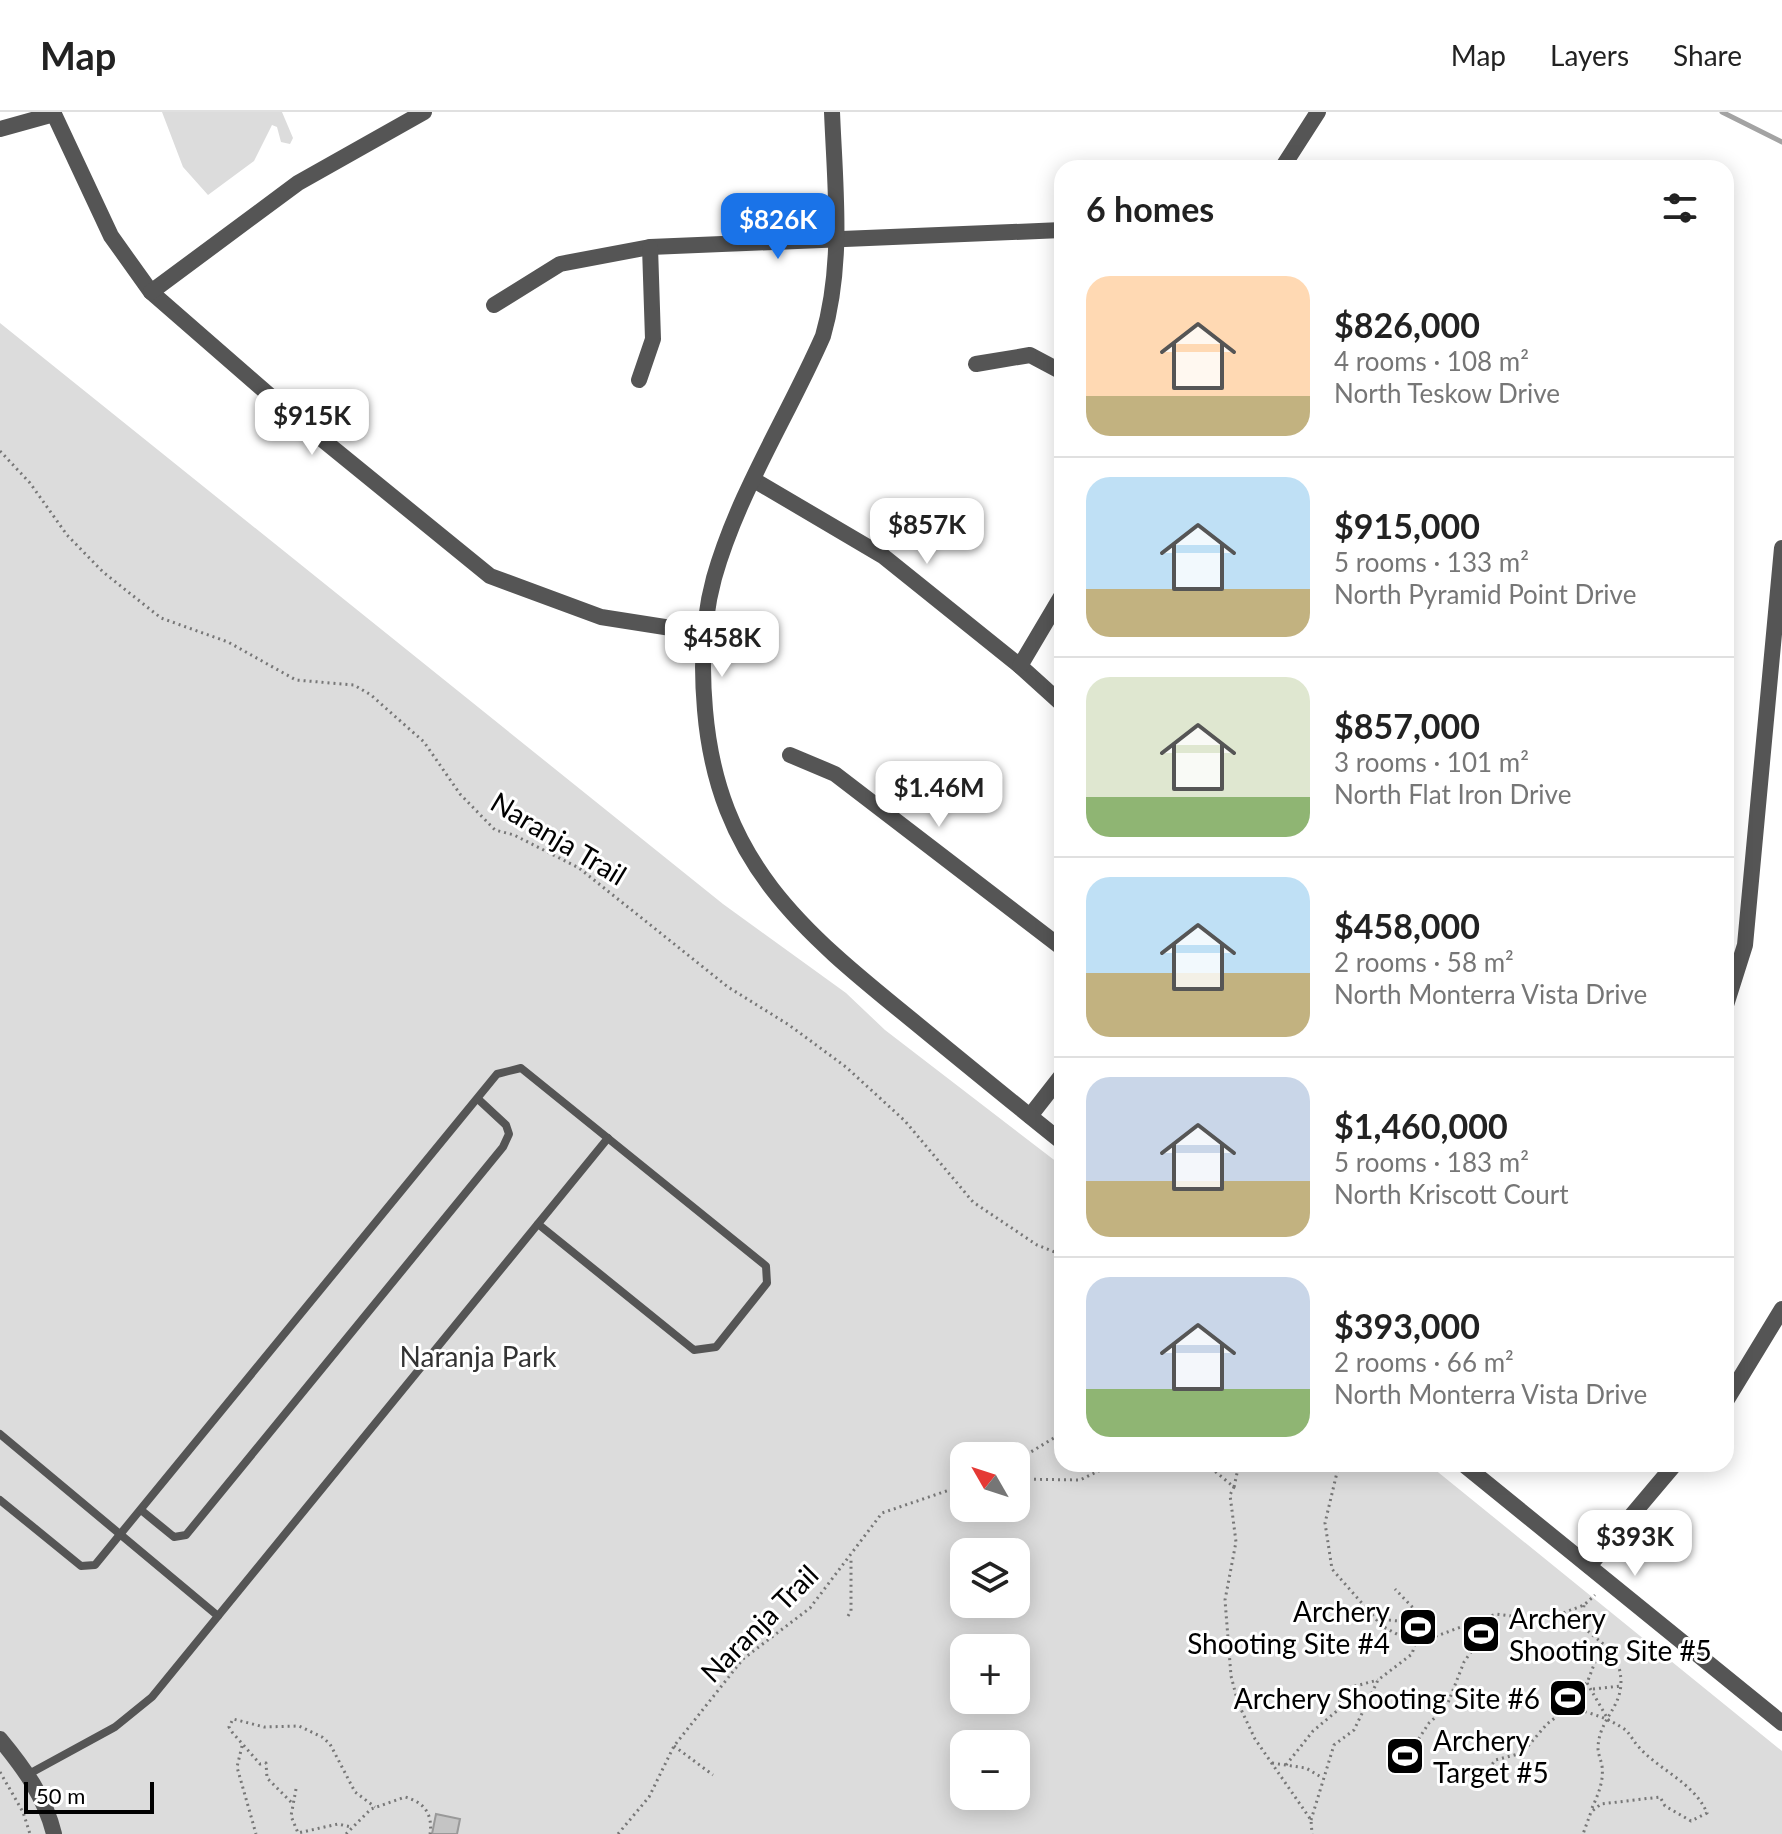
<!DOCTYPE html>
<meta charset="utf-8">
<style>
:root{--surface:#fff;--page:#f2f2f2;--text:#222;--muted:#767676;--line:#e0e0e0;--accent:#1a73e8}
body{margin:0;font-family:Lato,sans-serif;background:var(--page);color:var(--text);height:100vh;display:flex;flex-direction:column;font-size:30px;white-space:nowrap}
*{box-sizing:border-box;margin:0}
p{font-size:26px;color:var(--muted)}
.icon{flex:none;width:44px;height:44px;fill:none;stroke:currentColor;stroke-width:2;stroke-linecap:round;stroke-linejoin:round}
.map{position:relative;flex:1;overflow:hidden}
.panel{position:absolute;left:1054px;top:48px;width:680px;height:1312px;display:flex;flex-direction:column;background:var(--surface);border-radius:24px;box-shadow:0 4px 20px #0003}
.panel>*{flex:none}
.needle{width:52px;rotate:309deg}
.buttons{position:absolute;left:950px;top:1330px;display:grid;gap:16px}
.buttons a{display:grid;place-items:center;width:80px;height:80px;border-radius:16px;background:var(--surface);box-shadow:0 4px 20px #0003;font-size:40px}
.scale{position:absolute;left:24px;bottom:20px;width:130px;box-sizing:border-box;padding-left:8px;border:4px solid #000;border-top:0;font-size:22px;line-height:28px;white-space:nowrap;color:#000;-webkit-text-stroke:6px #fff;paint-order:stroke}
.price{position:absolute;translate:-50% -68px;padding:0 18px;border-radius:16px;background:#fff;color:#222;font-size:26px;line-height:52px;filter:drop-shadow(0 2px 4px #0008)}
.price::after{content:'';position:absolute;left:50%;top:48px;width:24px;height:18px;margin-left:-12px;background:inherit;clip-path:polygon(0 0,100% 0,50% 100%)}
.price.on{background:var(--accent);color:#fff}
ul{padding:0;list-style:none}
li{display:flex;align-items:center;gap:24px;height:200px;padding:0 32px}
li+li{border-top:2px solid var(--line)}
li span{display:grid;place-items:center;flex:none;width:224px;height:160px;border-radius:24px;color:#555}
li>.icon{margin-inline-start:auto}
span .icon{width:96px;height:96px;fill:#fffc;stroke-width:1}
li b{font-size:34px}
h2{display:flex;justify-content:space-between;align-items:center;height:96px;padding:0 32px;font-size:34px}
header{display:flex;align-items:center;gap:48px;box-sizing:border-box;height:112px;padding:0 40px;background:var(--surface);border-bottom:2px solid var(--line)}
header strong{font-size:38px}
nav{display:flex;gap:44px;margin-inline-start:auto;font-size:28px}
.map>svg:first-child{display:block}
.green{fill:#dcdcdc;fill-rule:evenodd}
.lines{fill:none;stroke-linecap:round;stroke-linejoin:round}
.stream{stroke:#a3a3a3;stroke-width:5}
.building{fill:#c4c4c4;stroke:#999;stroke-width:2}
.path{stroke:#777;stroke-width:3;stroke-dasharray:2 4;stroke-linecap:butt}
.service{stroke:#555;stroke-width:8}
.minor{stroke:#555;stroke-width:16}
.tertiary{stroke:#555;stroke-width:16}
.labels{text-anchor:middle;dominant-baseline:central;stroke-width:6;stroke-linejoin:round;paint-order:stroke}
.street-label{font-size:28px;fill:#000;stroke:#fff}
.park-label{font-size:28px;fill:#333;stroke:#fff}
.poi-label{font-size:28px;fill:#000;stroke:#fff;text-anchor:end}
</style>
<header>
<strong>Map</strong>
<nav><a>Map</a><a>Layers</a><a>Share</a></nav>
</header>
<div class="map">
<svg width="1782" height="1722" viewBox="0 0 1782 1722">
<rect width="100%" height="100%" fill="#fff"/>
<g class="green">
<path d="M 162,0 L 282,0 L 293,26 L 290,32 L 281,30 L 277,15 L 272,13 L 254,49 L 208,83 L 183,55 Z"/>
<path d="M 0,211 L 723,792 L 846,881 L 885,918 L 1062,1054 L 1062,1352 L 1428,1352 L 1782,1639 L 1782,1722 L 0,1722 ZM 964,1344 L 1016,1344 L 1016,1396 L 964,1396 ZM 964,1440 L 1016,1440 L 1016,1492 L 964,1492 ZM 964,1536 L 1016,1536 L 1016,1588 L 964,1588 ZM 964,1632 L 1016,1632 L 1016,1684 L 964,1684 Z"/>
</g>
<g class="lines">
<path class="stream" d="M 1722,0 L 1782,30"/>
</g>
<path class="building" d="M 436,1702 L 460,1707 L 457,1722 L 432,1722 Z"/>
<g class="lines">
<g class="path">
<path d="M 0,339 L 30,371 L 67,423 L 103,460 L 161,506 L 228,530 L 296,568 L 354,573 L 371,583 L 424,630 L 460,682 L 495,718 L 514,723 L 579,756 L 728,875 L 789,913 L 846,955 L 905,1009 L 973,1090 L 1037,1133 L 1062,1143"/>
<path d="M 1016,1349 L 1062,1321"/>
<path d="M 1206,1352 L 1234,1375 L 1230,1383 L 1236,1430 L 1225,1488 L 1231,1564 L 1238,1591 L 1255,1627 L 1311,1708 L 1312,1722"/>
<path d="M 1339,1352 L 1325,1411 L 1332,1457 L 1382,1514 L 1415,1532"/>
<path d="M 1016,1367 L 1080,1368 L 1113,1352"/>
<path d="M 1234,1375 L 1239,1352"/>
<path d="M 1558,1503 L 1584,1493 L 1595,1483"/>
<path d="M 848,1504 L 851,1499 L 851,1445"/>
<path d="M 1377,1507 L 1409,1510 L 1416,1507 L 1418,1501 L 1395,1477"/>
<path d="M 1581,1513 L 1584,1493"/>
<path d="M 1587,1571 L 1609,1609"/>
<path d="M 1593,1577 L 1621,1574"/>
<path d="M 242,1634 L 237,1655 L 256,1722"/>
<path d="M 674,1634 L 713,1663"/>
<path d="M 1412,1637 L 1429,1611 L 1446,1596 L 1464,1550 L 1485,1520 L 1480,1510"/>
<path d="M 1272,1651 L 1306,1656 L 1321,1665"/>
<path d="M 1286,1653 L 1313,1619 L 1338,1598 L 1341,1583 L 1348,1576 L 1378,1568"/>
<path d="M 1489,1657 L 1495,1648 L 1522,1641 L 1547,1612 L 1569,1595"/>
<path d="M 0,1660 L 23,1700 L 30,1722"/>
<path d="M 296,1677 L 291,1704 L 298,1721 L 338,1712 L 351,1715"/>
<path d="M 291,1690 L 267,1666 L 266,1651 L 260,1652 L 232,1620 L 229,1615 L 233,1607 L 264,1615 L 299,1614 L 322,1625 L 330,1632 L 355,1680 L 375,1695"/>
<path d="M 1592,1696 C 1598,1683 1604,1669 1602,1654 C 1601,1648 1598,1642 1598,1636 C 1599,1599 1636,1592 1614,1541"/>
<path d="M 1311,1708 L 1334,1633 L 1354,1618 L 1378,1568 L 1412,1542 L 1415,1532 L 1496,1502 L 1533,1507 L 1552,1502 L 1577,1510 L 1614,1541 L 1595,1550 L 1587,1571 L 1576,1577 L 1569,1595 C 1586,1600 1606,1605 1621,1615 C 1630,1620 1631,1626 1637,1633 C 1658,1658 1694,1670 1707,1701 L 1691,1709 L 1665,1694 L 1660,1685 L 1601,1692 L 1591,1700 L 1583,1722"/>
<path d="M 346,1722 L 371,1697 L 405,1685 C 424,1690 433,1702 430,1722"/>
<path d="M 618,1722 L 649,1685 L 674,1634 L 743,1547 L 810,1496 L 882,1401 L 964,1373"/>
</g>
<g class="service">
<path d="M 0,1322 L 218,1504"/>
<path d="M 0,1388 L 81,1454 L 95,1453 L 497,962 L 521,956 L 766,1154 L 767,1171 L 716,1235 L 694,1238 L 538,1112"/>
<path d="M 141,1398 L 174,1425 L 186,1423 L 503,1035 L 509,1022 L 506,1013 L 478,987"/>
<path d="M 27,1663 L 115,1615 L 152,1585 L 608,1026"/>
</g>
<g class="minor">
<path d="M 53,0 L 111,124 L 151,180 L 291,302 L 490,464 L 601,505 L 703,521"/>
<path d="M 0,17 L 54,2"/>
<path d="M 1282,56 L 1318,0"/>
<path d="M 151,180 L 298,71 L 424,0"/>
<path d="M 494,193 L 560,152 L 650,135 L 1062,118"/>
<path d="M 976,252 L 1030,243 L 1062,260"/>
<path d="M 639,268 L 653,227 L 650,135"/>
<path d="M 754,368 L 883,444 L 1020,554 L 1062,592"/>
<path d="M 1020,554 L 1062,483"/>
<path d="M 790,643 L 835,662 L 1062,836"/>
<path d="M 1726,893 L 1745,833 L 1782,436"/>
<path d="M 1030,1004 L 1062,963"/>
<path d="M 1726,1289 L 1782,1197"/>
<path d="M 1589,1454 L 1675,1352"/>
<path d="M 0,1627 C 24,1656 45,1685 54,1722"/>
</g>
<g class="tertiary">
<path d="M 832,0 C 835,75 844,151 823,224 C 788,304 738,381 714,466 C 702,510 701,553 705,598 C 718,750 801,818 912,908 C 962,949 1012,990 1062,1030"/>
<path d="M 1463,1352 L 1782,1611"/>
</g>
</g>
<defs>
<g id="stadium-square" transform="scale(2)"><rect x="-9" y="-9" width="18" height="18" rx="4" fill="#000" stroke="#fff"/><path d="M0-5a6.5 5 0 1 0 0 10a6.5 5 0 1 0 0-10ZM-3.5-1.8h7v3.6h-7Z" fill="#fff"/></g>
</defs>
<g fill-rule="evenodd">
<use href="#stadium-square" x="1418" y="1515"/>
<use href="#stadium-square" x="1481" y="1522"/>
<use href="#stadium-square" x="1568" y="1586"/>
<use href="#stadium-square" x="1405" y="1644"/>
</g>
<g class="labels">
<g class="street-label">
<text transform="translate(559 726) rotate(31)">Naranja Trail</text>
<text transform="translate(759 1511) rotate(-45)">Naranja Trail</text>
</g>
<g class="park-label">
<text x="478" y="1244">Naranja Park</text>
</g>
<g class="poi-label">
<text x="1390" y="1499">Archery<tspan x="1390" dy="32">Shooting Site #4</tspan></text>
<text x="1509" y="1506" text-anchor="start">Archery<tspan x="1509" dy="32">Shooting Site #5</tspan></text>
<text x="1540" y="1586">Archery Shooting Site #6</text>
<text x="1433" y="1628" text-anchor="start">Archery<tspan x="1433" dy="32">Target #5</tspan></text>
</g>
</g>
</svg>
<div class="buttons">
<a><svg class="needle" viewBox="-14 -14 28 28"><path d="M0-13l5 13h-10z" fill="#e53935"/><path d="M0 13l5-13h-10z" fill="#767676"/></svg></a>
<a><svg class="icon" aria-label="layers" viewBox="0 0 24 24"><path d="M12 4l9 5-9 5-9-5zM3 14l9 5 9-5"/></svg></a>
<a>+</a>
<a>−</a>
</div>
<div class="scale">50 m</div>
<b class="price on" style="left:778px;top:149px">$826K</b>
<b class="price" style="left:312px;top:345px">$915K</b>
<b class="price" style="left:927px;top:454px">$857K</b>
<b class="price" style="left:722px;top:567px">$458K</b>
<b class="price" style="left:939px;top:717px">$1.46M</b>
<b class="price" style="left:1635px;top:1466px">$393K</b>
<section class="panel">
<h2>6 homes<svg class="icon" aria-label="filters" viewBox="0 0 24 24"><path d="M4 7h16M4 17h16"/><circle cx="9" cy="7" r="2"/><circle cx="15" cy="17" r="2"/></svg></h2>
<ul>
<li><span style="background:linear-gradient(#ffd9b3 75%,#c2b280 0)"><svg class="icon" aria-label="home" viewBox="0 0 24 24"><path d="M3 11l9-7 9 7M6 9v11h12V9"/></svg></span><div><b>$826,000</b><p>4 rooms · 108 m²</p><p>North Teskow Drive</p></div></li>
<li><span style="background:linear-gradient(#bfe0f5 70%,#c2b280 0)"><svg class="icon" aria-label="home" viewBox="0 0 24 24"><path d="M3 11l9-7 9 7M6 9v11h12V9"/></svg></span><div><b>$915,000</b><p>5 rooms · 133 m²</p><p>North Pyramid Point Drive</p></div></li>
<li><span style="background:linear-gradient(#dfe7d0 75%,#8fb573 0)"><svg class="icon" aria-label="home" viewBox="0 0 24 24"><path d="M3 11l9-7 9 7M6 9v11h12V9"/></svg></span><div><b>$857,000</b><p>3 rooms · 101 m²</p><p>North Flat Iron Drive</p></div></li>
<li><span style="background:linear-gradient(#bfe0f5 60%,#c2b280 0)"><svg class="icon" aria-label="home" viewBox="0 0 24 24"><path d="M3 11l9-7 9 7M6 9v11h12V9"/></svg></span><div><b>$458,000</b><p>2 rooms · 58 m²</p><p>North Monterra Vista Drive</p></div></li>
<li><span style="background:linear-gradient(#c9d6e8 65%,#c2b280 0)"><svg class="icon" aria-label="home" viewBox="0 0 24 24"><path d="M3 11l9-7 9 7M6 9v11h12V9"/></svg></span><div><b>$1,460,000</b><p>5 rooms · 183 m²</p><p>North Kriscott Court</p></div></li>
<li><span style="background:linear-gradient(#c9d6e8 70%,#8fb573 0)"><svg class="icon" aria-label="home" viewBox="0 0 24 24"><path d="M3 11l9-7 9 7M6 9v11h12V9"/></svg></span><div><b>$393,000</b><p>2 rooms · 66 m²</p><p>North Monterra Vista Drive</p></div></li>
</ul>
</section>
</div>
